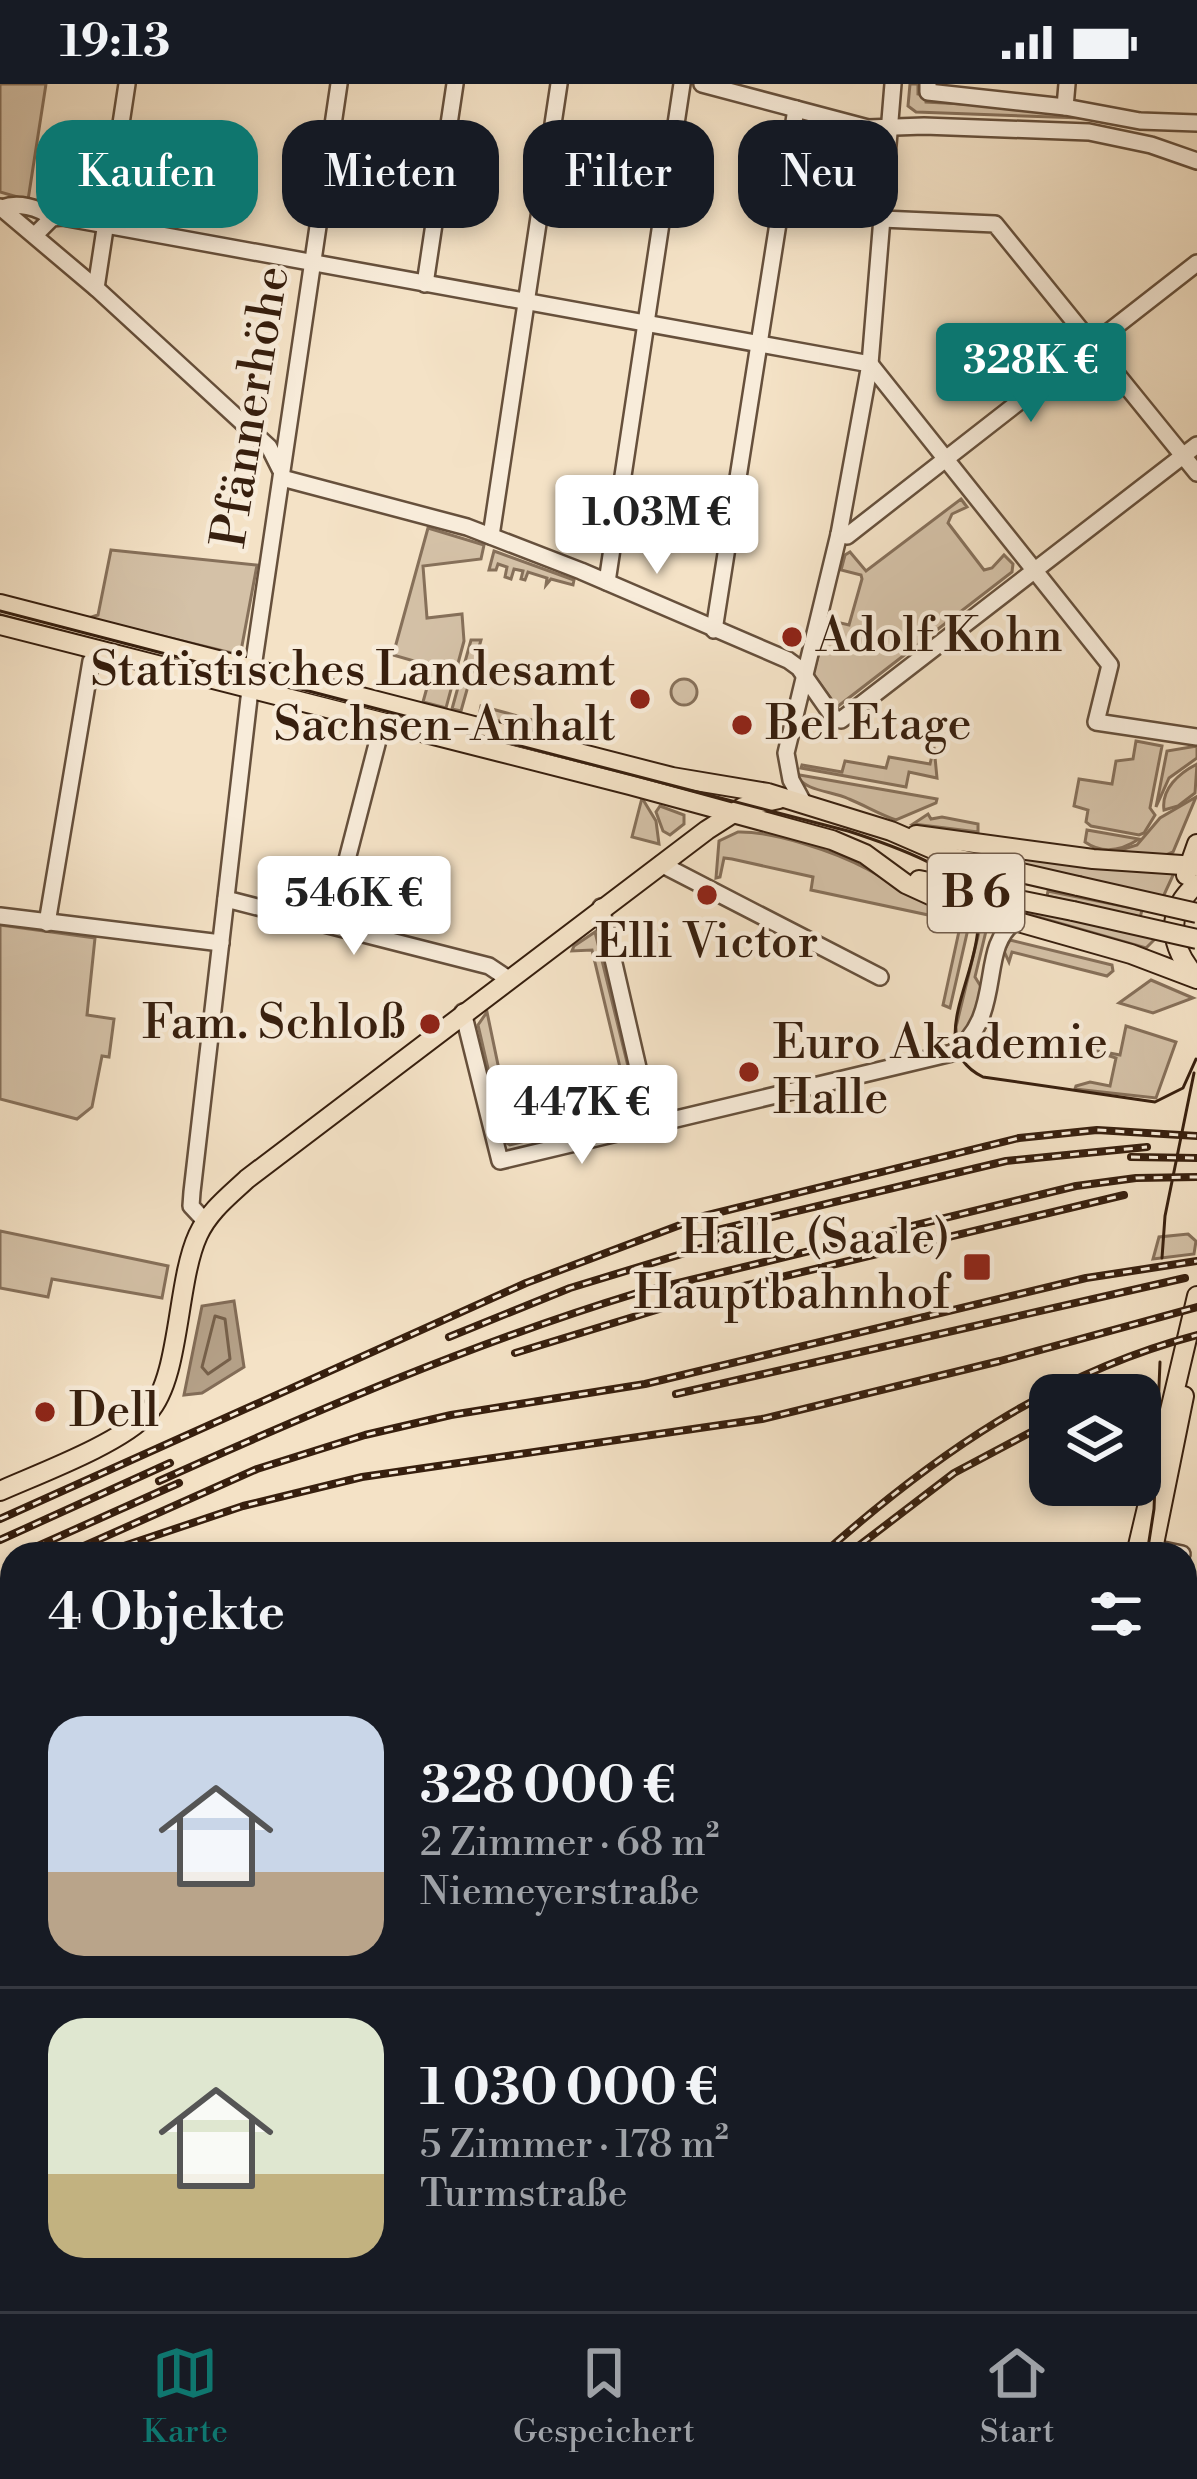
<!DOCTYPE html>
<html lang="de">
<meta charset="utf-8">
<style>
:root{--surface:#171b24;--page:#20242c;--text:#f1f3f6;--muted:#9ea1a6;--line:#363941;--accent:#0f766e}
body{margin:0;font-family:"Libre Bodoni",serif;background:var(--page);color:var(--text);height:100vh;display:flex;flex-direction:column;font-size:45px;white-space:nowrap}
*{box-sizing:border-box;margin:0}
p{font-size:39px;color:var(--muted)}
.icon{flex:none;width:66px;height:66px;fill:none;stroke:currentColor;stroke-width:2;stroke-linecap:round;stroke-linejoin:round}
.map{position:relative;flex:1;overflow:hidden}
.sheet{position:absolute;left:0px;top:1458px;width:1197px;height:771px;display:flex;flex-direction:column;background:var(--surface);border-radius:36px 36px 0 0;box-shadow:0 6px 18px #0003}
.sheet>*{flex:none}
.hud{position:absolute;left:36px;top:36px;width:1125px;height:108px;display:flex;gap:24px}
.fabs{position:absolute;left:1029px;top:1290px;display:grid;gap:24px}
.fabs a{display:grid;place-items:center;width:132px;height:132px;border-radius:24px;background:var(--surface);box-shadow:0 6px 18px #0003;font-size:60px}
.price{position:absolute;translate:-50% -102px;padding:0 27px;border-radius:12px;background:#fff;color:#222;font-size:39px;line-height:78px;filter:drop-shadow(0 3px 6px #0008)}
.price::after{content:'';position:absolute;left:50%;top:72px;width:36px;height:27px;margin-left:-18px;background:inherit;clip-path:polygon(0 0,100% 0,50% 100%)}
.price.active{background:var(--accent);color:#fff}
ul{padding:0;list-style:none}
li{display:flex;align-items:center;gap:36px;height:300px;padding:0 48px}
li+li{border-top:3px solid var(--line)}
li span{display:grid;place-items:center;flex:none;width:336px;height:240px;border-radius:36px;color:#555}
li>.icon{margin-inline-start:auto}
span .icon{width:144px;height:144px;fill:#fffc;stroke-width:1}
li b{font-size:51px}
h2{display:flex;justify-content:space-between;align-items:center;height:144px;padding:0 48px;font-size:51px}
.tag{padding:0 42px;border-radius:36px;background:var(--surface);box-shadow:0 6px 18px #0003;font-size:42px;line-height:108px}
.tag.active{background:var(--accent);color:#fff}
.status{display:flex;justify-content:space-between;align-items:center;height:84px;padding:0 60px;background:var(--surface);direction:ltr}
.status svg{height:33px;fill:currentColor}
.tab-bar{display:flex;justify-content:space-around;align-items:center;height:168px;border-top:3px solid var(--line);background:var(--surface);font-size:33px;color:var(--muted)}
.tab-bar a{display:grid;justify-items:center;gap:6px}
.tab-bar .active{color:var(--accent)}
.map>svg:first-child{display:block}
.green{fill:#d4c1a7;stroke:#86705a;stroke-width:3}
.water{fill:#b4a087;stroke:#826c57;stroke-width:3}
.lines{fill:none;stroke-linecap:round;stroke-linejoin:round}
.shore{stroke:#76604a;stroke-width:3}
.minor-casing{stroke:#66503c;stroke-width:20}
.major-casing{stroke:#371f0e;stroke-width:22}
.minor{stroke:#f8ecda;stroke-width:15}
.major{stroke:#f4e2c6;stroke-width:18}
.tram{stroke:#371f0e;stroke-width:3}
.rail-casing{stroke:#371f0e;stroke-width:8}
.rail{stroke:#f8ecda;stroke-width:3;stroke-dasharray:9;stroke-linecap:butt}
.major-bridge-casing{stroke:#371f0e;stroke-width:22;stroke-linecap:butt}
.major-bridge{stroke:#f4e2c6;stroke-width:18}
.poi-dot{fill:#8f2418;stroke:#f8ecda;stroke-width:4.5}
.labels{text-anchor:middle;dominant-baseline:central;stroke-width:9;stroke-linejoin:round;paint-order:stroke}
.shield{fill:#f8ecda;stroke:#715c4b;stroke-width:3}
.shield-label{font-size:45px;font-weight:bold;fill:#371f0e}
.street-label{font-size:48px;fill:#371f0e;stroke:#f8ecda}
.poi-label{font-size:48px;fill:#371f0e;stroke:#f8ecda;text-anchor:start}
</style>
<div class="status"><b>19:13</b><svg viewBox="0 0 49 12"><path d="M0 12V9h3v3zM5 12V6h3v6zM10 12V3h3v9zM15 12V0h3v12zM26 1h20v11H26zM47 4h2v5h-2z"/></svg></div>
<div class="map">
<svg width="1197" height="2227" viewBox="0 0 1197 2227">
<rect width="100%" height="100%" fill="#f4e2c6"/>
<filter id="stains"><feTurbulence type="fractalNoise" baseFrequency=".00167" numOctaves="4"/><feColorMatrix values="0 0 0 0 .2 0 0 0 0 .09 0 0 0 0 .02 0 0 0 .5 -.17"/></filter>
<radialGradient id="worn" r=".72"><stop offset=".6" stop-color="#630" stop-opacity="0"/><stop offset="1" stop-color="#630" stop-opacity=".3"/></radialGradient>
<g class="green">
<path d="M 0,0 L 46,0 L 28,116 L 0,108 Z"/>
<path d="M 910,0 L 918,0 L 918,10 L 925,11 L 926,18 L 962,20 L 963,15 L 1081,30 L 1081,34 L 916,28 L 908,22 Z"/>
<path d="M 72,40 L 106,48 L 108,59 L 71,60 L 67,56 Z"/>
<path d="M 961,415 L 967,423 L 952,430 L 948,439 L 984,486 L 992,484 L 1004,471 L 1013,480 L 1012,488 L 837,623 L 813,590 L 828,536 L 849,541 L 862,495 L 861,491 L 841,486 L 845,471 L 850,468 L 866,487 Z"/>
<path d="M 428,444 L 484,461 L 481,475 L 423,482 L 427,534 L 462,530 L 464,557 L 446,624 L 423,618 L 431,589 L 428,581 L 393,571 Z"/>
<path d="M 111,466 L 257,481 L 241,567 L 236,570 L 88,534 L 98,531 Z"/>
<path d="M 494,467 L 574,496 L 573,501 L 551,495 L 546,501 L 547,494 L 528,488 L 525,496 L 521,495 L 523,487 L 514,485 L 511,495 L 505,493 L 507,483 L 498,480 L 496,486 L 489,486 Z"/>
<path d="M 471,556 L 481,556 L 461,627 L 452,625 Z"/>
<circle cx="684" cy="608" r="13"/>
<path d="M 481,622 L 536,637 L 534,646 L 479,632 Z"/>
<path d="M 1136,657 L 1162,662 L 1150,724 L 1155,731 L 1144,749 L 1139,751 L 1091,742 L 1086,738 L 1088,726 L 1074,722 L 1079,695 L 1112,700 L 1116,677 L 1133,675 Z"/>
<path d="M 1197,662 L 1197,674 L 1169,694 L 1156,723 L 1167,667 Z"/>
<path d="M 934,663 L 937,694 L 909,688 L 906,703 L 801,684 L 802,681 L 842,688 L 845,677 L 886,684 L 889,673 L 930,680 Z"/>
<path d="M 1197,680 L 1195,709 L 1178,722 L 1164,726 C 1161,705 1179,689 1197,680 Z"/>
<path d="M 794,690 L 937,715 L 936,719 L 896,736 C 879,730 866,722 849,715 C 830,706 808,709 794,690 Z"/>
<path d="M 1196,713 L 1173,768 L 1166,771 L 1111,769 L 1137,761 L 1160,734 Z"/>
<path d="M 642,714 L 656,737 L 659,760 L 632,753 Z"/>
<path d="M 660,722 L 684,731 L 684,740 L 670,751 L 663,747 L 656,728 Z"/>
<path d="M 928,730 L 931,735 L 942,733 L 978,740 L 978,748 L 913,740 Z"/>
<path d="M 1087,746 L 1139,755 C 1121,767 1102,770 1085,758 Z"/>
<path d="M 738,748 C 773,747 836,768 867,785 C 902,804 930,826 970,836 L 950,924 L 943,921 L 961,838 L 811,806 L 813,793 L 732,775 L 724,774 L 720,793 L 716,794 L 719,757 Z"/>
<path d="M 1001,771 L 1175,787 L 1163,813 L 998,778 Z"/>
<path d="M 1048,807 L 1142,826 L 1140,834 L 1047,812 Z"/>
<path d="M 973,810 L 1154,854 L 1154,856 L 1146,864 L 1031,831 L 978,822 Z"/>
<path d="M 981,840 L 986,847 L 975,893 L 983,906 L 979,927 L 957,958 L 956,943 Z"/>
<path d="M 0,841 L 95,854 L 87,931 L 114,935 L 109,973 L 102,972 L 92,1023 L 77,1035 L 0,1015 Z"/>
<path d="M 595,848 L 639,1027 L 635,1032 L 589,1042 L 582,1032 L 629,1021 L 592,866 L 572,867 L 574,862 Z"/>
<path d="M 1010,856 L 1112,881 L 1113,887 L 1107,892 L 1012,868 L 1009,878 L 1004,867 Z"/>
<path d="M 1151,896 L 1193,914 L 1153,929 L 1119,919 Z"/>
<path d="M 487,928 L 512,1048 L 558,1037 L 557,1049 L 510,1061 L 505,1058 L 478,941 Z"/>
<path d="M 1126,942 L 1176,958 L 1156,1014 L 1075,1005 L 1076,1002 L 1090,998 L 1110,1002 L 1116,974 L 1088,965 L 1120,971 Z"/>
<path d="M 0,1147 L 168,1182 L 162,1214 L 52,1195 L 48,1213 L 0,1204 Z"/>
<path d="M 1188,1150 L 1196,1157 L 1194,1170 L 1153,1175 L 1159,1153 Z"/>
<path d="M 12,2101 L 12,2179 L 0,2181 L 0,2107 Z"/>
<path d="M 27,2217 L 355,2217 L 357,2227 L 23,2227 Z"/>
</g>
<path class="water" d="M 234,1217 L 244,1283 L 202,1309 L 184,1311 L 202,1222 Z"/>
<g class="lines">
<path class="shore" d="M 215,1232 L 225,1235 L 230,1275 L 208,1290 L 202,1283 Z"/>
<g class="minor-casing">
<g id="minor">
<path d="M 702,0 L 868,44 L 924,42 L 1089,48 L 1151,61 L 1197,77"/>
<path d="M 928,0 L 928,8 L 1065,23"/>
<path d="M 1067,0 L 1065,23 L 1140,37 L 1197,39"/>
<path d="M 0,123 L 96,204 L 269,363 L 280,385"/>
<path d="M 2,124 C 17,118 39,123 52,134"/>
<path d="M 882,135 L 995,140 L 1197,389"/>
<path d="M 35,151 L 52,134 L 62,133 L 870,280"/>
<path d="M 425,200 L 455,0"/>
<path d="M 96,204 L 127,0"/>
<path d="M 870,280 L 1110,581 L 1096,638 L 1197,653"/>
<path d="M 282,394 L 467,443 L 581,487 L 788,576 L 799,584 L 834,634 L 841,636 L 1197,361"/>
<path d="M 839,450 L 847,452 L 1197,179"/>
<path d="M 491,452 L 559,0"/>
<path d="M 607,498 L 682,0"/>
<path d="M 714,546 L 796,25"/>
<path d="M 804,720 L 791,696 L 786,669 L 839,450 L 870,280 L 893,0"/>
<path d="M 661,780 L 880,893"/>
<path d="M 226,815 L 489,882 L 507,894"/>
<path d="M 601,823 L 651,1040"/>
<path d="M 0,832 L 221,859"/>
<path d="M 47,839 L 91,577"/>
<path d="M 330,841 L 383,637"/>
<path d="M 463,928 L 500,1077 L 952,969 C 1006,934 977,863 1015,838"/>
<path d="M 205,1137 L 191,1122 L 192,1108 L 251,597 L 339,0"/>
<path d="M 1153,1464 L 1182,1470"/>
<path d="M 1185,1610 L 1197,1610"/>
<path d="M 1185,1880 L 1197,1825"/>
<path d="M 1185,2045 L 1197,2048"/>
<path d="M 0,2099 L 12,2093"/>
<path d="M 1185,2201 L 1197,2204"/>
</g>
</g>
<g class="major-casing">
<g id="major">
<path d="M 0,520 L 672,693 L 768,709 L 891,747 L 951,773 L 1078,802"/>
<path d="M 0,541 L 630,701 L 832,756 L 865,770 L 906,800 L 941,816 L 1131,870 L 1197,895"/>
<path d="M 916,751 L 1093,775 L 1197,782"/>
<path d="M 1186,791 L 1197,760"/>
<path d="M 919,796 L 1073,827"/>
<path d="M 1197,894 C 1170,864 1163,828 1197,800"/>
<path d="M 0,1407 C 38,1390 122,1359 148,1329 C 181,1293 176,1199 198,1151 C 209,1127 229,1112 247,1095 L 707,746 L 743,723 L 779,715"/>
<path d="M 1136,1470 L 1197,1212"/>
<path d="M 1152,1470 L 1184,1312"/>
<path d="M 932,2227 L 935,2217"/>
<path d="M 949,2227 L 953,2217"/>
</g>
</g>
<use href="#minor" class="minor"/>
<use href="#major" class="major"/>
<g class="tram">
<path d="M 0,527 L 848,747 C 879,757 945,779 966,804 C 1011,858 909,957 983,993 L 1155,1018 L 1183,1004 L 1196,975"/>
<path d="M 1162,1174 L 1165,1132 L 1194,989"/>
<path d="M 1147,1470 L 1154,1425 L 1160,1278"/>
<path d="M 1185,2047 L 1197,2050"/>
<path d="M 937,2227 L 940,2217"/>
</g>
<g class="rail-casing">
<g id="rail">
<path d="M 1131,1073 L 1197,1074"/>
<path d="M 701,1150 L 1006,1077 L 1147,1063"/>
<path d="M 449,1253 L 570,1204 L 721,1158"/>
<path d="M 515,1269 L 702,1212 L 1124,1111"/>
<path d="M 676,1310 L 1185,1194"/>
<path d="M 159,1397 C 315,1327 473,1259 637,1209 L 1076,1102 L 1136,1094 L 1197,1093"/>
<path d="M 0,1435 L 526,1199 L 704,1132 L 1019,1054 L 1097,1046 L 1197,1052"/>
<path d="M 0,1456 L 170,1379"/>
<path d="M 112,1466 L 243,1422 L 362,1393 L 762,1335 L 1000,1277 L 1197,1223"/>
<path d="M 20,1470 L 179,1399"/>
<path d="M 66,1470 L 257,1385 L 365,1351 L 451,1331 L 645,1300 L 1086,1194 L 1197,1177"/>
<path d="M 823,1470 C 934,1371 1052,1289 1197,1251"/>
<path d="M 848,1470 L 954,1389 L 1050,1338"/>
<path d="M 0,1510 L 12,1504"/>
<path d="M 1185,1723 L 1197,1725"/>
<path d="M 0,1796 L 12,1794"/>
<path d="M 0,1929 L 12,1923"/>
<path d="M 0,1963 L 12,1957"/>
<path d="M 0,1997 L 12,1991"/>
<path d="M 398,2217 L 404,2227"/>
</g>
</g>
<use href="#rail" class="rail"/>
<g class="major-bridge-casing">
<g id="major-bridge">
<path d="M 1078,802 L 1197,829"/>
<path d="M 1073,827 L 1197,855"/>
</g>
</g>
<use href="#major-bridge" class="major-bridge"/>
</g>
<g class="poi-dot">
<circle cx="792" cy="553" r="12"/>
<circle cx="640" cy="615" r="12"/>
<circle cx="742" cy="641" r="12"/>
<circle cx="707" cy="811" r="12"/>
<circle cx="430" cy="940" r="12"/>
<circle cx="749" cy="988" r="12"/>
<rect x="962" y="1168" width="30" height="30" rx="6"/>
<circle cx="45" cy="1328" r="12"/>
</g>
<g class="labels">
<rect class="shield" x="928" y="770" width="96" height="78" rx="9"/>
<g class="shield-label">
<text x="976" y="809">B 6</text>
</g>
<g class="street-label">
<text transform="translate(252 323) rotate(-81)">Pfännerhöhe</text>
</g>
<g class="poi-label">
<text x="816" y="553">Adolf Kohn</text>
<text x="616" y="587" text-anchor="end">Statistisches Landesamt<tspan x="616" dy="55">Sachsen-Anhalt</tspan></text>
<text x="766" y="641">Bel Etage</text>
<text x="707" y="859" text-anchor="middle">Elli Victor</text>
<text x="406" y="940" text-anchor="end">Fam. Schloß</text>
<text x="773" y="960">Euro Akademie<tspan x="773" dy="55">Halle</tspan></text>
<text x="950" y="1155" text-anchor="end">Halle (Saale)<tspan x="950" dy="55">Hauptbahnhof</tspan></text>
<text x="69" y="1328">Dell</text>
</g>
</g>
<rect width="100%" height="100%" filter="url(#stains)"/>
<rect width="100%" height="100%" fill="url(#worn)"/>
</svg>
<div class="fabs">
<a><svg class="icon" aria-label="layers" viewBox="0 0 24 24"><path d="M12 4l9 5-9 5-9-5zM3 14l9 5 9-5"/></svg></a>
</div>
<b class="price active" style="left:1031px;top:341px">328K €</b>
<b class="price" style="left:657px;top:493px">1.03M €</b>
<b class="price" style="left:354px;top:874px">546K €</b>
<b class="price" style="left:582px;top:1083px">447K €</b>
<div class="hud">
<a class="tag active">Kaufen</a>
<a class="tag">Mieten</a>
<a class="tag">Filter</a>
<a class="tag">Neu</a>
</div>
<section class="sheet">
<h2>4 Objekte<svg class="icon" aria-label="filters" viewBox="0 0 24 24"><path d="M4 7h16M4 17h16"/><circle cx="9" cy="7" r="2"/><circle cx="15" cy="17" r="2"/></svg></h2>
<ul>
<li><span style="background:linear-gradient(#c9d6e8 65%,#b9a48a 0)"><svg class="icon" aria-label="home" viewBox="0 0 24 24"><path d="M3 11l9-7 9 7M6 9v11h12V9"/></svg></span><div><b>328 000 €</b><p>2 Zimmer · 68 m²</p><p>Niemeyerstraße</p></div></li>
<li><span style="background:linear-gradient(#dfe7d0 65%,#c2b280 0)"><svg class="icon" aria-label="home" viewBox="0 0 24 24"><path d="M3 11l9-7 9 7M6 9v11h12V9"/></svg></span><div><b>1 030 000 €</b><p>5 Zimmer · 178 m²</p><p>Turmstraße</p></div></li>
</ul>
</section>
</div>
<nav class="tab-bar">
<a class="active"><svg class="icon" aria-label="map" viewBox="0 0 24 24"><path d="M3 6l6-2 6 2 6-2v14l-6 2-6-2-6 2zM9 4v14M15 6v14"/></svg>Karte</a>
<a><svg class="icon" aria-label="saved" viewBox="0 0 24 24"><path d="M7 4h10v16l-5-4-5 4z"/></svg>Gespeichert</a>
<a><svg class="icon" aria-label="home" viewBox="0 0 24 24"><path d="M3 11l9-7 9 7M6 9v11h12V9"/></svg>Start</a>
</nav>
